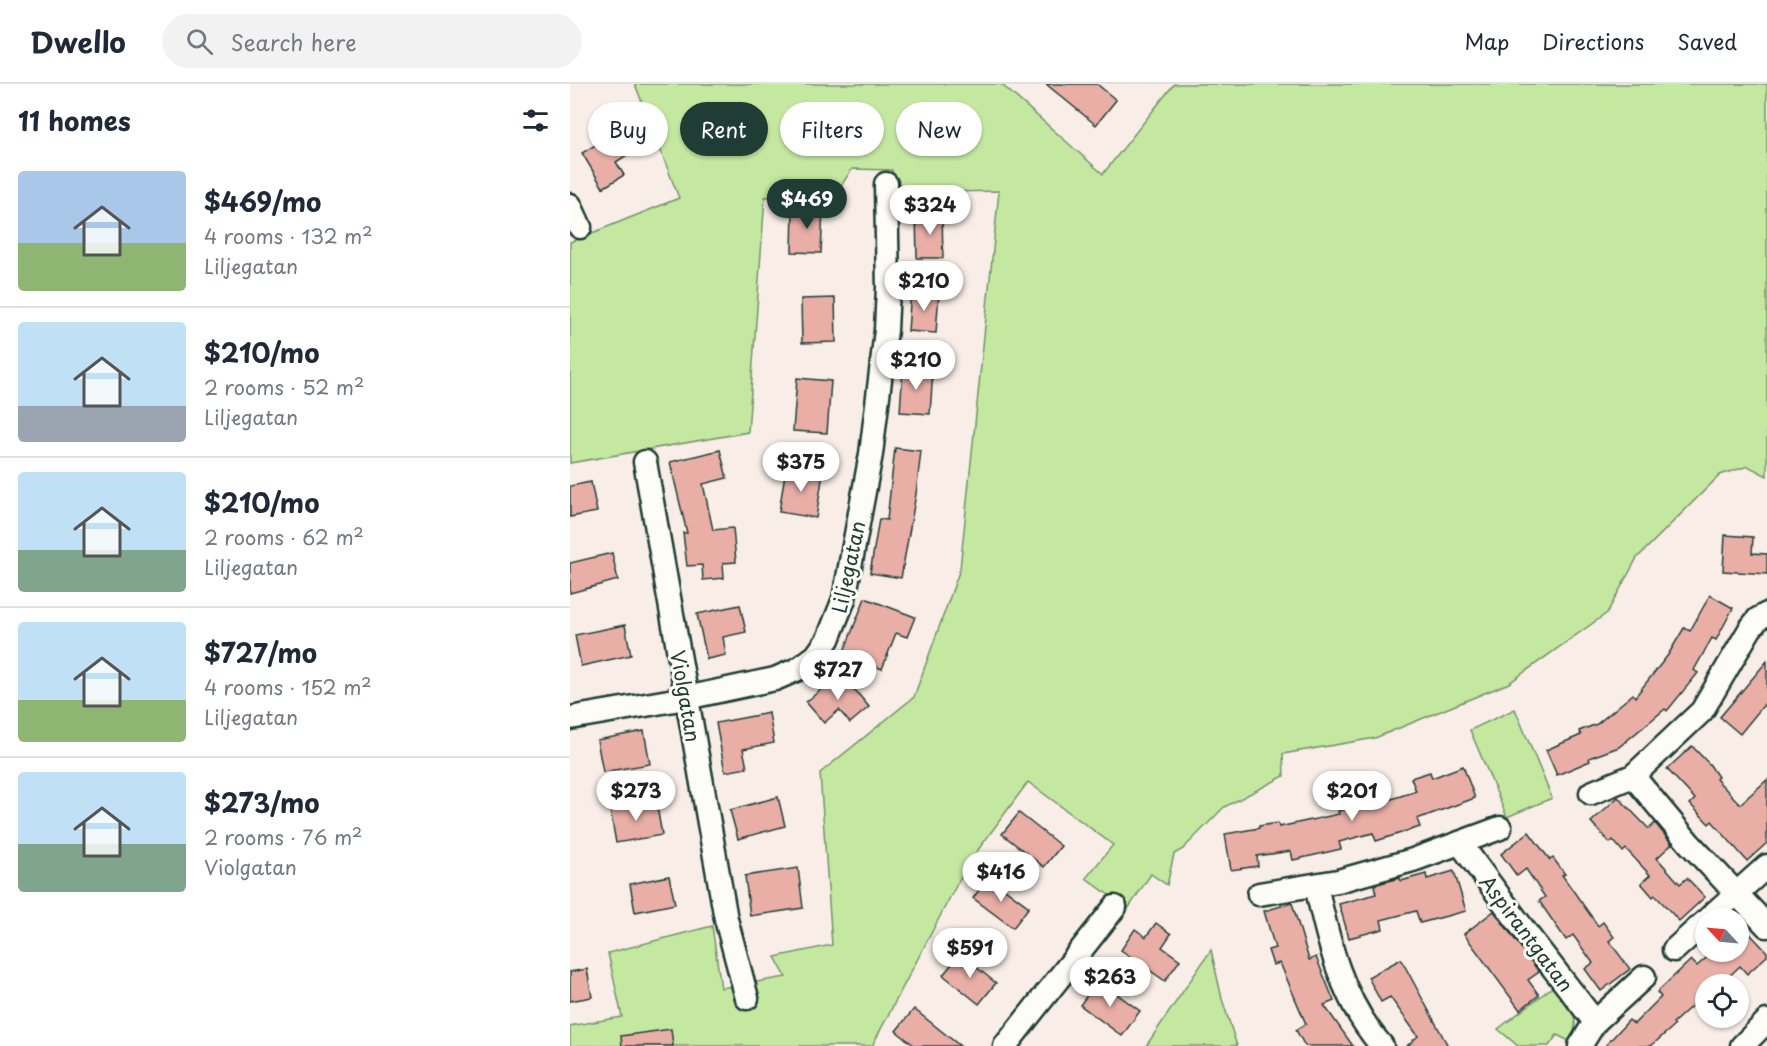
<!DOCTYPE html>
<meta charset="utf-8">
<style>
:root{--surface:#fff;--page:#f2f2f3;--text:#1f2937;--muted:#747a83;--line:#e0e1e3;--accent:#1f3d34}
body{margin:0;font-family:"Playpen Sans",sans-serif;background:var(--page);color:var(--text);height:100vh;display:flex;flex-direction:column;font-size:22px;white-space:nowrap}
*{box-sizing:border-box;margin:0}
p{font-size:20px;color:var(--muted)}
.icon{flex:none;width:33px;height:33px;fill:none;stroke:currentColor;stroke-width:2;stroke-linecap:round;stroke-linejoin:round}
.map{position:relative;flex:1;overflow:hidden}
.sheet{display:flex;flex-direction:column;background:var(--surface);width:570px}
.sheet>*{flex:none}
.banner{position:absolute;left:18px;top:18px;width:570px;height:54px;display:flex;gap:12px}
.needle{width:39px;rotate:296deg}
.fabs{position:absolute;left:1125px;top:824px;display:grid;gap:12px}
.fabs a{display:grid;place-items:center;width:54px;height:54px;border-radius:50%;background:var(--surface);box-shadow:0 2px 4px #0004;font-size:30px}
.price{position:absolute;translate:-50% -51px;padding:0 14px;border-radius:21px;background:#fff;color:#222;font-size:20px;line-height:39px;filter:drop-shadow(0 2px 3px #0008)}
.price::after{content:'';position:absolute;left:50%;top:36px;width:18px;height:14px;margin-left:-9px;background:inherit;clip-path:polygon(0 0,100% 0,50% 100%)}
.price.on{background:var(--accent);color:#fff}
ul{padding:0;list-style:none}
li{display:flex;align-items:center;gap:18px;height:150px;padding:0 18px}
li+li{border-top:2px solid var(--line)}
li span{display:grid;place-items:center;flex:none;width:168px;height:120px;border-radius:6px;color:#555}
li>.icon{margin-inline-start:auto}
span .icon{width:72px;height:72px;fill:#fffc;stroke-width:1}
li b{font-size:26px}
h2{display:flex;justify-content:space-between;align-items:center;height:72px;padding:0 18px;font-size:26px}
.tag{padding:0 21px;border-radius:27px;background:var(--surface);box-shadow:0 2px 4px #0004;font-size:21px;line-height:54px}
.tag.on{background:var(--accent);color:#fff}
header{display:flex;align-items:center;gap:36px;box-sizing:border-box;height:84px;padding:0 30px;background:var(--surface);border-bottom:2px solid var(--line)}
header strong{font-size:28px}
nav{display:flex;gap:33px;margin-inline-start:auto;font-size:21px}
.search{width:420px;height:54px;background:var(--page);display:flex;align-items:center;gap:15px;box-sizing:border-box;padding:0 21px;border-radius:33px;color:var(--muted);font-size:22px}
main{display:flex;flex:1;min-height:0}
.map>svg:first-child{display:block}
.green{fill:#c5e8a1;stroke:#72926a;stroke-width:1.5}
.building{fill:#e9afa7;stroke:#1f3d34;stroke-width:1.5}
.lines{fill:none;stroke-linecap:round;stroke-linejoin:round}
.street-casing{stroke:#1f3d34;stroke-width:27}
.street{stroke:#fdfcf7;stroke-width:22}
.labels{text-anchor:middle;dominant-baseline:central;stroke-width:6;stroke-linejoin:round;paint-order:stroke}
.street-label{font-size:20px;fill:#1f3d34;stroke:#fdfcf7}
</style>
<header>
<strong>Dwello</strong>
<div class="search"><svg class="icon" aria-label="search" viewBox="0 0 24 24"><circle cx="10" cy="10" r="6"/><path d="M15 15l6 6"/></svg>Search here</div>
<nav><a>Map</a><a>Directions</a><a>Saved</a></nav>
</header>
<main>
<section class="sheet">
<h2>11 homes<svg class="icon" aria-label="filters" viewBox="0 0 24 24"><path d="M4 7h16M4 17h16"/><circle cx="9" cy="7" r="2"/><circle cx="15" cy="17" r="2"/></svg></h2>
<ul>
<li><span style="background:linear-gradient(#a9c7e8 60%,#8fb573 0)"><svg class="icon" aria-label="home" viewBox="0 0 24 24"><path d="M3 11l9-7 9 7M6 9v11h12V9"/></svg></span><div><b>$469/mo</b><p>4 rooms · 132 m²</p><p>Liljegatan</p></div></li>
<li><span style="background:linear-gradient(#bfe0f5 70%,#9aa5b1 0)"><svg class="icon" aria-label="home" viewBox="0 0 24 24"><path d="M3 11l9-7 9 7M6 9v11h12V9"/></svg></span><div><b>$210/mo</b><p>2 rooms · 52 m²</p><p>Liljegatan</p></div></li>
<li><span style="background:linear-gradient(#bfe0f5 65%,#7fa58c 0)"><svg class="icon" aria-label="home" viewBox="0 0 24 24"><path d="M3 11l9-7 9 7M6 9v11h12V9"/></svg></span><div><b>$210/mo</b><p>2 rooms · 62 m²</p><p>Liljegatan</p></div></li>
<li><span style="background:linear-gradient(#bfe0f5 65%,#8fb573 0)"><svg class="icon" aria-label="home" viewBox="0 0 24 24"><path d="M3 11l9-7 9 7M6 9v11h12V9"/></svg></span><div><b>$727/mo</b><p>4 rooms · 152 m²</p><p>Liljegatan</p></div></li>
<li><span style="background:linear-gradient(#bfe0f5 60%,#7fa58c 0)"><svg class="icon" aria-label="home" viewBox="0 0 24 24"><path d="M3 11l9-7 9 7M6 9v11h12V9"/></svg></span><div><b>$273/mo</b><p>2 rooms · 76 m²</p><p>Violgatan</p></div></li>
</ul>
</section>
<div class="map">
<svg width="1197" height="962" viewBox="0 0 1197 962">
<rect width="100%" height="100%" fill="#f9ede7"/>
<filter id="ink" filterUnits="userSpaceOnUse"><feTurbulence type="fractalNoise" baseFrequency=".0167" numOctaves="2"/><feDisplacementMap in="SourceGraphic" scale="12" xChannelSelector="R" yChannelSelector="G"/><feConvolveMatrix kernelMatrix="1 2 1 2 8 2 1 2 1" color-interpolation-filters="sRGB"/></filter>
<g filter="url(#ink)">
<g class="green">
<path d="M 65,0 L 431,0 L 533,90 L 604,0 L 1197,0 L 1197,392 L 1178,382 L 1150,391 L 1067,474 L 1037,529 L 939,599 L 805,654 L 713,670 L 714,692 L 654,723 L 613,765 L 604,770 L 597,801 L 581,790 L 558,825 L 516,794 L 543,761 L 458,698 L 408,766 L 387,800 L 302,962 L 0,962 L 0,942 L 52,933 L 38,869 L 142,842 L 151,904 L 216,893 L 205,873 L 262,861 L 250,689 L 344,613 L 390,485 L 429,107 L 325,109 L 322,86 L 282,85 L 265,111 L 195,113 L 178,348 L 0,379 L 0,158 L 109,114 Z"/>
<path d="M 945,625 L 982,714 L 937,733 L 900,646 Z"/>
<path d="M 641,866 L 652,915 L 667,962 L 576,962 Z"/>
<path d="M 985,901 C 999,922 1012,932 1001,958 L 987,951 L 979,962 L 948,962 L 928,945 Z"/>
</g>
<g class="building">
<path d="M 476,0 L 527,0 L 546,16 L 526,41 Z"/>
<path d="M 52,45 L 65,66 L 46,78 L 54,91 L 33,104 L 12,69 Z"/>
<path d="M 223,124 L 253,124 L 251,169 L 222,168 Z"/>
<path d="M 372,129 L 373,174 L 347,174 L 346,130 Z"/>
<path d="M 341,206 L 369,208 L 366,249 L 338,247 Z"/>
<path d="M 265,214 L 266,258 L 232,259 L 231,215 Z"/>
<path d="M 333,284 L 363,286 L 360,330 L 330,328 Z"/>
<path d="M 227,294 L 261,297 L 257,349 L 223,347 Z"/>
<path d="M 325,364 L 351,367 L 346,410 L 331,494 L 300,489 L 309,435 L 317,436 Z"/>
<path d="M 150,366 L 157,394 L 133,400 L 143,446 L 163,444 L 166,478 L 153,479 L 154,494 L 133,496 L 132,481 L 117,482 L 113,449 L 117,449 L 100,378 Z"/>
<path d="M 216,383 L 253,389 L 246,434 L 209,428 Z"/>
<path d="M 21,398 L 27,428 L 0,433 L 0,402 Z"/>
<path d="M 1155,451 L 1183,453 L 1182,469 L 1197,470 L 1197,490 L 1153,487 Z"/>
<path d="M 42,469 L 48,496 L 0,509 L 0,479 Z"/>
<path d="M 1140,511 L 1163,524 L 1146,556 L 1142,554 L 1124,586 L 1128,589 L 1097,627 L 1095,625 L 1049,663 L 1019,674 L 1020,677 L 987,691 L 976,666 L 1011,651 L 1009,647 L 1027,640 L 1063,610 L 1065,613 L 1098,571 L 1114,544 L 1120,547 Z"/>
<path d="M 295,514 L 345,533 L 337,553 L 326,549 L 312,585 L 273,570 Z"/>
<path d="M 170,521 L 176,548 L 153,553 L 156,571 L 137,575 L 127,530 Z"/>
<path d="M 55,541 L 61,571 L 11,582 L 5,551 Z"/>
<path d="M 1197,577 L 1197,617 L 1170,650 L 1150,633 Z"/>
<path d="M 271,589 L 299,623 L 280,639 L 269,626 L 254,639 L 236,618 Z"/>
<path d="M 199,629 L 204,659 L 173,665 L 177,684 L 155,688 L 146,639 Z"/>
<path d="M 74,647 L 80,680 L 33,688 L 27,656 Z"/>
<path d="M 1122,662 L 1140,681 L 1148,693 L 1146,695 L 1170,720 L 1197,696 L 1197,759 L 1177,777 L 1142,737 L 1139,740 L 1120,720 L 1125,715 L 1097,685 Z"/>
<path d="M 893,682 L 905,714 L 847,735 L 850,743 L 806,757 L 803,749 L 769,758 L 771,765 L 723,776 L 721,767 L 687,772 L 688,782 L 661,786 L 655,750 L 689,744 L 689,742 L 708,739 L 709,743 L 769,730 L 768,727 L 787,722 L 788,726 L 846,707 L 841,694 L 860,688 L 862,694 Z"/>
<path d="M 208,713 L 215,742 L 168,755 L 160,726 Z"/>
<path d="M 1048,713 L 1079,745 L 1085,739 L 1102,760 L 1087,774 L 1110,800 L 1117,794 L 1135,813 L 1109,837 L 1085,811 L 1083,813 L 1071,799 L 1080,791 L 1056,765 L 1053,768 L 1043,756 L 1040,759 L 1021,738 Z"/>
<path d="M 86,717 L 92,751 L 46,759 L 40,725 Z"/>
<path d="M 449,729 L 491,762 L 474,783 L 432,750 Z"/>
<path d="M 959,748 L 980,776 L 983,774 L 995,790 L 992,791 L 1028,842 L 1033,838 L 1044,853 L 1039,857 L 1060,885 L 1031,907 L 1015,885 L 1023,879 L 1003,851 L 996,856 L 969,817 L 975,813 L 956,785 L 947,792 L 931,770 Z"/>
<path d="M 228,784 L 233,824 L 180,832 L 175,792 Z"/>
<path d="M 884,787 L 896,827 L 850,839 L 846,827 L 811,836 L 813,845 L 779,854 L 769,820 L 806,810 L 804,801 L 830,794 L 831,797 L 856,790 L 857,795 Z"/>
<path d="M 99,792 L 105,820 L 65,828 L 60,800 Z"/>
<path d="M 419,793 L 459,823 L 443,844 L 403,814 Z"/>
<path d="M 722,819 L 739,876 L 746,873 L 764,917 L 754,921 L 783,962 L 735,962 L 726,946 L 736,940 L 710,879 L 703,881 L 698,866 L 705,864 L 694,827 Z"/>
<path d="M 924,827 L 969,888 L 958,896 L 969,911 L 950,926 L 894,850 Z"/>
<path d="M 1168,837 L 1197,868 L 1197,872 L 1177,890 L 1170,882 L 1151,900 L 1148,897 L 1145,900 L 1136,900 L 1136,909 L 1103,939 L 1105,941 L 1081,962 L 1035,962 L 1059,936 L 1064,940 L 1091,913 L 1087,908 L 1121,876 L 1127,882 L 1144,867 L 1168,867 Z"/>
<path d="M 586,839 L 601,850 L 592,863 L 610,876 L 595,897 L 551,866 L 565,845 L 576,853 Z"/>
<path d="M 390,870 L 426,899 L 409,920 L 373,891 Z"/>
<path d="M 831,875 L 853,916 L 878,962 L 837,962 L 848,952 L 820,913 L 811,918 L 798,893 Z"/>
<path d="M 17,885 L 22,913 L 0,917 L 0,888 Z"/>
<path d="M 528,896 L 570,927 L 552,952 L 510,921 Z"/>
<path d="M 344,925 L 390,962 L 345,962 L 326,947 Z"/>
<path d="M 101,945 L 103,962 L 52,962 L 51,952 Z"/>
</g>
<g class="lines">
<g class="street-casing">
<g id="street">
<path d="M 0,121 L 10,143"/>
<path d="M 75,378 L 156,835 L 177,914"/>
<path d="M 0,634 L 116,614 L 205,595 L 228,585 L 246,572 L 258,555 L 274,515 L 301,370 L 316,246 L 318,204 L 316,100"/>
<path d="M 1063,692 L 1119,759 L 1197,842"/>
<path d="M 1021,709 L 1063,692 L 1132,627 L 1180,545 L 1188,535 L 1197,530"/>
<path d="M 890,759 L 960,854 L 1025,938"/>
<path d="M 746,801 C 758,857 772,917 812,962"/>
<path d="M 689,810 L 768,797 L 843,776 L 930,744"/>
<path d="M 1139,834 L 1197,782"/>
<path d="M 1104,866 L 1136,837"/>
<path d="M 435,962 L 545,823"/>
<path d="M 1010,962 L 1025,938 L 1074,893"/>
<path d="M 1172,962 L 1197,937"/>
</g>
</g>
<use href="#street" class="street"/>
</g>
</g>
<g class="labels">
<g class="street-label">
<text transform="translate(278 483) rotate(-78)">Liljegatan</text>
<text transform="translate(116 612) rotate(80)">Violgatan</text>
<text transform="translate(957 849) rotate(53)">Aspirantgatan</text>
</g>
</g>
</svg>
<div class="fabs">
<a><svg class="needle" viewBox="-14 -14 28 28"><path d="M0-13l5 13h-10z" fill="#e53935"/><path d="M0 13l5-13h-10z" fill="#747a83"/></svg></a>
<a><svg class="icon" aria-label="locate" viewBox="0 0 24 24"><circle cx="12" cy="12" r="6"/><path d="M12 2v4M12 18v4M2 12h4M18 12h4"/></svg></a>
</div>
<b class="price on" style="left:237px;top:146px">$469</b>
<b class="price" style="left:360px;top:152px">$324</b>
<b class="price" style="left:354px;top:228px">$210</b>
<b class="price" style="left:346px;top:307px">$210</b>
<b class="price" style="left:231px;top:409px">$375</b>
<b class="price" style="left:268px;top:617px">$727</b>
<b class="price" style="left:66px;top:738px">$273</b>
<b class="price" style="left:782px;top:738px">$201</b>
<b class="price" style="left:431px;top:819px">$416</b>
<b class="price" style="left:400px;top:895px">$591</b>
<b class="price" style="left:540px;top:924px">$263</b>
<div class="banner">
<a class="tag">Buy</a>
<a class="tag on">Rent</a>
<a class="tag">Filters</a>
<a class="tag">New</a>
</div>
</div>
</main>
